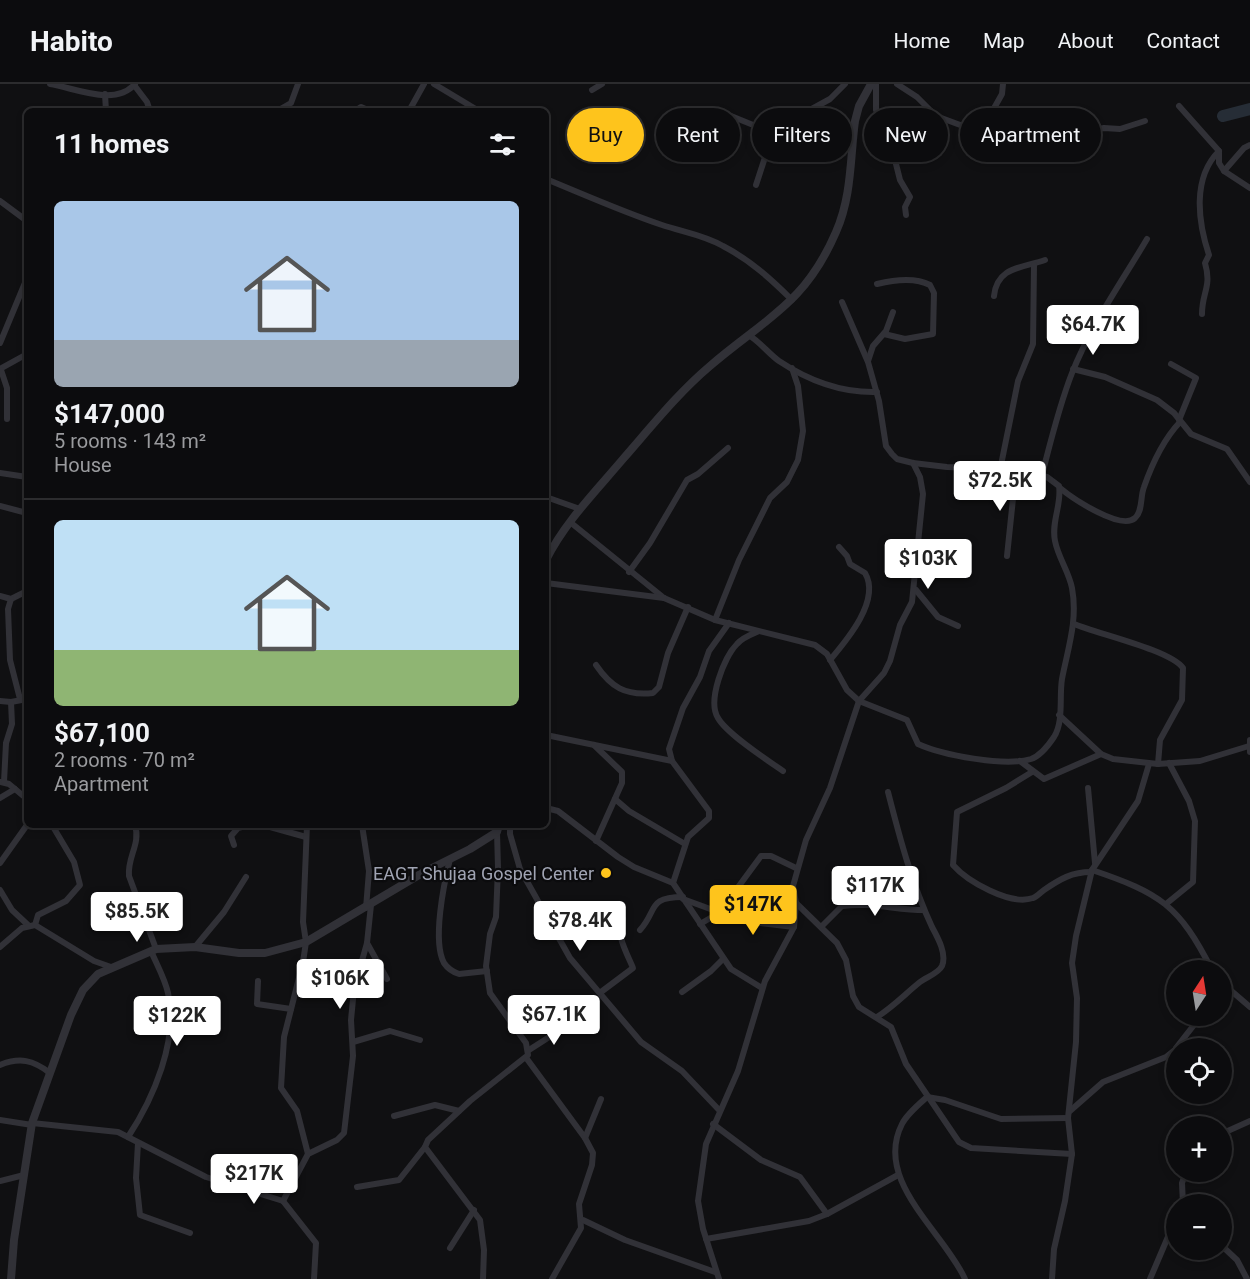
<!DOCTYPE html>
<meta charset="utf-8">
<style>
:root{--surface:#0c0c0e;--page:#151517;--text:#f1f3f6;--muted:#9a9b9e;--line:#2c2c2e;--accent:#fec41c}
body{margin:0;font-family:Roboto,sans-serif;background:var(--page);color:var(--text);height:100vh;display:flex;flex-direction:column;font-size:22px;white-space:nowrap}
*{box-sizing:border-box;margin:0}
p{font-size:20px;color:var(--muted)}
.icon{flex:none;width:33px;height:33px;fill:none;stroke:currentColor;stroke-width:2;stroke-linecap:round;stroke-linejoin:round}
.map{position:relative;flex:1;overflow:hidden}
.details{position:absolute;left:24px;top:24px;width:525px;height:720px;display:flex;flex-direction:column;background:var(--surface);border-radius:9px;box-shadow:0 3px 9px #0003,0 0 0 2px var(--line)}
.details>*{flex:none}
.top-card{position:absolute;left:567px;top:24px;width:570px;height:54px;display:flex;gap:12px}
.needle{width:39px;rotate:12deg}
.controls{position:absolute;left:1166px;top:876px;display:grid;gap:12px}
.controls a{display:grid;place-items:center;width:66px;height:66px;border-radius:50%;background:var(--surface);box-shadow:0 3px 9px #0003,0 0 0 2px var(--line);font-size:30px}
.price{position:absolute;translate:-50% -51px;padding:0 14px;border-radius:6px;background:#fff;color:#222;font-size:20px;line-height:39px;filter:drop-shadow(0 2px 3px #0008)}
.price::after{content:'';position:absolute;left:50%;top:36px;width:18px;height:14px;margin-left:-9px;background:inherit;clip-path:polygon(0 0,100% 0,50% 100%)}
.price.selected{background:var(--accent);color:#111}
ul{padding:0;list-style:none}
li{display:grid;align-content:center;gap:12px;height:318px;padding:0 30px}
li+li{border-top:2px solid var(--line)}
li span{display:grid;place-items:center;height:186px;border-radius:9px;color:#555}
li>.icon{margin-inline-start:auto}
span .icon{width:108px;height:108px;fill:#fffc;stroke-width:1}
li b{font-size:26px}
h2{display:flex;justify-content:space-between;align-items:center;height:72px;padding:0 30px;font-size:26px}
.tag{padding:0 21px;border-radius:27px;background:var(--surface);box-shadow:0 3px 9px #0003,0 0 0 2px var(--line);font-size:21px;line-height:54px}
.tag.selected{background:var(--accent);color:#111}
header{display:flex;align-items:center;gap:36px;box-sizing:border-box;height:84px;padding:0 30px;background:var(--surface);border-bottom:2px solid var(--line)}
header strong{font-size:28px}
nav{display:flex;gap:33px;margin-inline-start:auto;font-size:21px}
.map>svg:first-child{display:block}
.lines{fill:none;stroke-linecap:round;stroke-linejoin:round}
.river{stroke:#262d36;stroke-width:12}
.minor{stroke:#313137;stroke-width:6}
.tertiary{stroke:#313137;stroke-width:8}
.poi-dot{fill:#fec41c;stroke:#0b0b0d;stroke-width:2}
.labels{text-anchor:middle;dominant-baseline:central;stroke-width:4.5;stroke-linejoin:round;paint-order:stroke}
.poi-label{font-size:18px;fill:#a0a4b3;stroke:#0b0b0d;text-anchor:end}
</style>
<header>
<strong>Habito</strong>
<nav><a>Home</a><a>Map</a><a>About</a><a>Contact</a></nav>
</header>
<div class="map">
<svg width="1250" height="1195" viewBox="0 0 1250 1195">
<rect width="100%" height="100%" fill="#101012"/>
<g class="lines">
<path class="river" d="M 1223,32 L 1250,25"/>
<g class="minor">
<path d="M 50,0 C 75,4 115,23 135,0"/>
<path d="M 434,0 L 479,27"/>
<path d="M 876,0 L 876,26 L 889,52 L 900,96 L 910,113 L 905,123 L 906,131"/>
<path d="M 897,0 L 917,13 L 936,32 L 1006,58 L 1028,57 L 1104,44 L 1120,45 L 1145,37"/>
<path d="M 134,1 L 147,18 L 150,27"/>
<path d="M 592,6 L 602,0"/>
<path d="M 105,10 L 106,27"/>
<path d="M 1179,22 L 1219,67 L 1219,79 L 1224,87 L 1250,104"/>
<path d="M 277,27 L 291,19 L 298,0"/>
<path d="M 355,27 L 361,23 L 370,27"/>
<path d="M 409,27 L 424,0"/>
<path d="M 726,30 L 773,49 L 788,52 L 799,32 L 830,15 L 845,0"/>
<path d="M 992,51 L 993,26 L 1002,10 L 1003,0"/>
<path d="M 1224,87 L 1244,64 L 1250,61"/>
<path d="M 546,95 C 585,111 623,128 662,141 C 683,148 704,151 723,162 C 750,176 771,195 792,216"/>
<path d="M 756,101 L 773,49"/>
<path d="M 0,117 L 27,137"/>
<path d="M 877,200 C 893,196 915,193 930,201 L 934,209 L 933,250 L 905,255 L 884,250"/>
<path d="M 994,212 C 997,182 1023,184 1045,176"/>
<path d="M 1202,230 C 1202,208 1212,203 1205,179 L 1209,171 C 1198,138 1192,94 1219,67"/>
<path d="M 750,252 C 761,259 769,270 779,277 C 809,297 841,309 877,308"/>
<path d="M 0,259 L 27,194"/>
<path d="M 868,277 L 873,262 L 886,247 L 893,228"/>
<path d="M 1171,280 L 1196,294 L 1179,336"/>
<path d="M 0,285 L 27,270"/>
<path d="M 1073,285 L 1105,293 L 1157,316 L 1174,329 L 1191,350 L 1227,365 L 1250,398"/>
<path d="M 1,286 L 7,304 L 7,335"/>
<path d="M 1000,386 L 1018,297 L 1033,260 L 1034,181"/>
<path d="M 0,389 L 27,393"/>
<path d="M 1042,391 C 1051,356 1059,322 1072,289 C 1091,241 1121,199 1147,155"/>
<path d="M 1060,404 C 1072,414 1121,447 1135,434 C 1143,427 1140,413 1144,403 C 1152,380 1164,355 1180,338"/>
<path d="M 546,413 L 580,425"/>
<path d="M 0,422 L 27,429"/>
<path d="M 570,438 L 664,514 L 715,536 L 815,561 L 827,570 L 847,606 L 859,617 L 907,636 L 918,660 C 942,671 1005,683 1031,675 C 1040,672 1048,662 1054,653 C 1064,637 1059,613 1062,595 C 1068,564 1078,536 1072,504 C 1069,488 1058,473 1055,457 C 1051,438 1062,420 1059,402 L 1047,393 L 1016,386 L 947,383 L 913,379 L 897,375 L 892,370 L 886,362 L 879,317 L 868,278 L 842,218"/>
<path d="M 1007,472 L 1016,386"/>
<path d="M 629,488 L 650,459 L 687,396 L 698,390 L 728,364"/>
<path d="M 546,499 L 664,514"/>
<path d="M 916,506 L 938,533 L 958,542"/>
<path d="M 0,512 L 11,515 L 27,507"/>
<path d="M 11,515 L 8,525 L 10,576 L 20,615"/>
<path d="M 715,536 L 739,476 L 770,414 L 787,398 L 798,376 L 803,347 L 798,302 L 792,284"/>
<path d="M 729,539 L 709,567 L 700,593 L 683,624 L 669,665 L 672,677 L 709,727 L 709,734 L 688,753 L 673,799 L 731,885 L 762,904"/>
<path d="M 1074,540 C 1098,550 1170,566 1183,584 L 1182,616 L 1160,656 L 1158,680"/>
<path d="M 757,548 C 750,551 742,554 737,560 C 724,573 707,617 718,634 C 727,650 767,676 783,687"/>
<path d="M 830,576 C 847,556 881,516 865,489 L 850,480 L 847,472 L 839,463"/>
<path d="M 596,581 C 611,603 625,612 653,609 L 659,603 L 668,569 L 688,523"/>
<path d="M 0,617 L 11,618 L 27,615"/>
<path d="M 1059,631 L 1101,670 L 1113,675 L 1158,680 L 1200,677 L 1249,662"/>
<path d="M 546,651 L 672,677"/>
<path d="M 1250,656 L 1250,668"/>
<path d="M 594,661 L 622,688 L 622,699 L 596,757"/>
<path d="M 1020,677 L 1044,695 L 1101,670"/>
<path d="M 1032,688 L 1006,704 L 957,728 L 953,781 C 967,797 1010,822 1033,814 C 1037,813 1041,808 1044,806 C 1060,795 1072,788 1091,788"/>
<path d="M 1,698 L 9,700 L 27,715"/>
<path d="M 4,698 L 6,659 L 12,640 L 11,618"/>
<path d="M 1088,704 L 1095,779"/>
<path d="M 0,714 L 15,705"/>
<path d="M 615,715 L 629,727 L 685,760"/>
<path d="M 546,724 L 558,727 L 618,773 L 634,783 L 673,799"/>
<path d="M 135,741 C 141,760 127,773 129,792 L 156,865"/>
<path d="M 263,741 L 306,753"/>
<path d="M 307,741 L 303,838 L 306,858 L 303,878 L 284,953 L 281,1004 L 297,1027 L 308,1070"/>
<path d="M 362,741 L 369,787 L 366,824"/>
<path d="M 510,741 L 510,750 L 520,785 L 570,874 L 641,958 L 682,987 L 720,1027"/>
<path d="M 234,761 L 231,752 L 238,744 L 249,741"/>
<path d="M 450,775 C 444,799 432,857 444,879 C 448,885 453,888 459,890 L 487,887"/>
<path d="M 0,779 L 27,741"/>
<path d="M 1092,786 C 1160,809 1179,821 1212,886"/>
<path d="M 0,806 L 12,826 L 28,841"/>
<path d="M 683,815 L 743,837 L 794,843"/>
<path d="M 796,819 L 837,859 L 846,876 L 853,912 L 859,923 L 891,943 L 906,980 L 959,1058 L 971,1064 L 1072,1070"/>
<path d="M 1166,820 L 1193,798 L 1195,737 L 1189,717 L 1169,679"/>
<path d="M 700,840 L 719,829 L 761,772 L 771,772 L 796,784"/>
<path d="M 35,841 L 38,831 L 66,817 L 80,801 L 74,778 L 52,741"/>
<path d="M 822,842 L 842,822 C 871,818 896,826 924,826"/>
<path d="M 640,846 C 658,826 647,813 683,813"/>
<path d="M 367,859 L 387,895"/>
<path d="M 0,863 L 22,844 L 35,841 L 94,877 L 111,883"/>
<path d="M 195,863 L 224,828 L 246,793"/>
<path d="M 258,897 L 257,920 L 291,925"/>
<path d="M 1221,898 L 1250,923"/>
<path d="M 601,908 L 633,884 C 628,871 614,849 623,835"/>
<path d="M 682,908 L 711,887 L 723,875"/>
<path d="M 877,933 C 894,922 905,910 920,898 C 926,893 938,890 942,882 C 947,870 938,854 932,843 C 912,800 900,755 888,708"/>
<path d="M 353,958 L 390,947 L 420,956"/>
<path d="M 1176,964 L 1201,932"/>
<path d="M 529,966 L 568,941"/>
<path d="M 527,975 L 585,1054 L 593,1069 L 592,1081 L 579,1120 L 581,1144 L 552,1195"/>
<path d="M 0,981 C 20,973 33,976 50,989"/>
<path d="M 1070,1027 L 1103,998 L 1166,973 L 1176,965"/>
<path d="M 394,1032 L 435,1021 L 459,1027"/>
<path d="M 0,1036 L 32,1041"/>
<path d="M 32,1039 L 118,1048 L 206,1093 L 283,1117 L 308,1070 L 337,1056 L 344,1049 L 353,972 L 351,936 L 354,905 L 367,859 L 371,821"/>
<path d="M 713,1040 L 761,1076 L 800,1093 L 827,1130"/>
<path d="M 1221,1050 L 1250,1037"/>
<path d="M 128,1053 C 153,1015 179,956 168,909 C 165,895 157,881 151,867"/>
<path d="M 585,1054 L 601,1015"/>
<path d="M 138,1059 L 136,1094 L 140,1131 L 190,1149"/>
<path d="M 0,1097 L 24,1091"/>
<path d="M 357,1103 L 399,1096 L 425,1063"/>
<path d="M 283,1117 L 316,1159 L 314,1195"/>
<path d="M 1183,1120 L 1182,1099 L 1186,1088"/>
<path d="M 583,1136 L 625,1156 L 715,1188"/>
<path d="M 706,1155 L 809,1137 L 827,1130 L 898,1091"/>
<path d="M 1221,1161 L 1237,1176 L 1247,1195"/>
<path d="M 450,1164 L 474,1126"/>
<path d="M 483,1195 L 484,1166 L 480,1136 L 425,1063 L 428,1056 L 470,1017 L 528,971 L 526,959 L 490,909 L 486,882 L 490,850 L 496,833 L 498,784 L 497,748"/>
<path d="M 719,1195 L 703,1145 L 698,1117 L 706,1060 L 738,987 L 765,897 L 794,843 L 796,819 L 793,802 L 806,756 L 830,704 L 859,617 L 884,589 L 890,577 L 900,541 L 912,518 L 923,410 L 920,393 L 913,379"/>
<path d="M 965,1195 C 944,1148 873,1097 902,1040 C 907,1030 918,1021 927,1013 L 945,1016 L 1001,1035 L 1068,1034"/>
<path d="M 1052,1195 L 1054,1165 L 1065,1117 L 1072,1070 L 1068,1034 L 1076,958 L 1077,914 L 1072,879 L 1076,852 L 1092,786 L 1138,717 L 1149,680"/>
<path d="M 1150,1195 L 1176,1134"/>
</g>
<g class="tertiary">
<path d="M 546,476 C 565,438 596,407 623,375 C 651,343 678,309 710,282 C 766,234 805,220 836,148 C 852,112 850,74 855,37 L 859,22 L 871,0"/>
<path d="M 11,1195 L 14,1156 L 32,1039 L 71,931 L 83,906 L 98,890 L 156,865 L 195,863 L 239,869 L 265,869 L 306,858 L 424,788 L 470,765 L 497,748 L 499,741"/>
</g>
</g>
<circle class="poi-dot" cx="606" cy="789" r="6"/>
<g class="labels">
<g class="poi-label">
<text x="594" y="789">EAGT Shujaa Gospel Center</text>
</g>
</g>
</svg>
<div class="controls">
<a><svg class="needle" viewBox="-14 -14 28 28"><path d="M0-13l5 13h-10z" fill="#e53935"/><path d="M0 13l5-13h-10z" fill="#9a9b9e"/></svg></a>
<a><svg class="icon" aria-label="locate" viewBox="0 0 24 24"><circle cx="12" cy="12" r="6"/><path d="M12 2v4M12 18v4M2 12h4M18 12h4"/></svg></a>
<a>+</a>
<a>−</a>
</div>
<b class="price" style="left:1093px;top:272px">$64.7K</b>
<b class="price" style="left:1000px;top:428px">$72.5K</b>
<b class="price" style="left:928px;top:506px">$103K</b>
<b class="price" style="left:875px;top:833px">$117K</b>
<b class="price selected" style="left:753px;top:852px">$147K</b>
<b class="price" style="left:137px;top:859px">$85.5K</b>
<b class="price" style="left:580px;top:868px">$78.4K</b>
<b class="price" style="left:340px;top:926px">$106K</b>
<b class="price" style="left:554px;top:962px">$67.1K</b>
<b class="price" style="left:177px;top:963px">$122K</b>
<b class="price" style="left:254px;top:1121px">$217K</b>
<div class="top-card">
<a class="tag selected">Buy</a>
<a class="tag">Rent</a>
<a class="tag">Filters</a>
<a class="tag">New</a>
<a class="tag">Apartment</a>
</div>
<section class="details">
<h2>11 homes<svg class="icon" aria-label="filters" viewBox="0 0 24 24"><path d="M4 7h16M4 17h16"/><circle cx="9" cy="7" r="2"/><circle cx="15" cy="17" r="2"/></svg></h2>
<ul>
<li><span style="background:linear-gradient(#a9c7e8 75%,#9aa5b1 0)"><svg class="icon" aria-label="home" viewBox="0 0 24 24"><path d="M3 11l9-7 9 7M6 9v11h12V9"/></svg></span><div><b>$147,000</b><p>5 rooms · 143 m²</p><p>House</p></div></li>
<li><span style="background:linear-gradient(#bfe0f5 70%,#8fb573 0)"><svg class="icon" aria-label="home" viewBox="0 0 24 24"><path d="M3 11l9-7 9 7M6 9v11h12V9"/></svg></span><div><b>$67,100</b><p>2 rooms · 70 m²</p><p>Apartment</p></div></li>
</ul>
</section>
</div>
